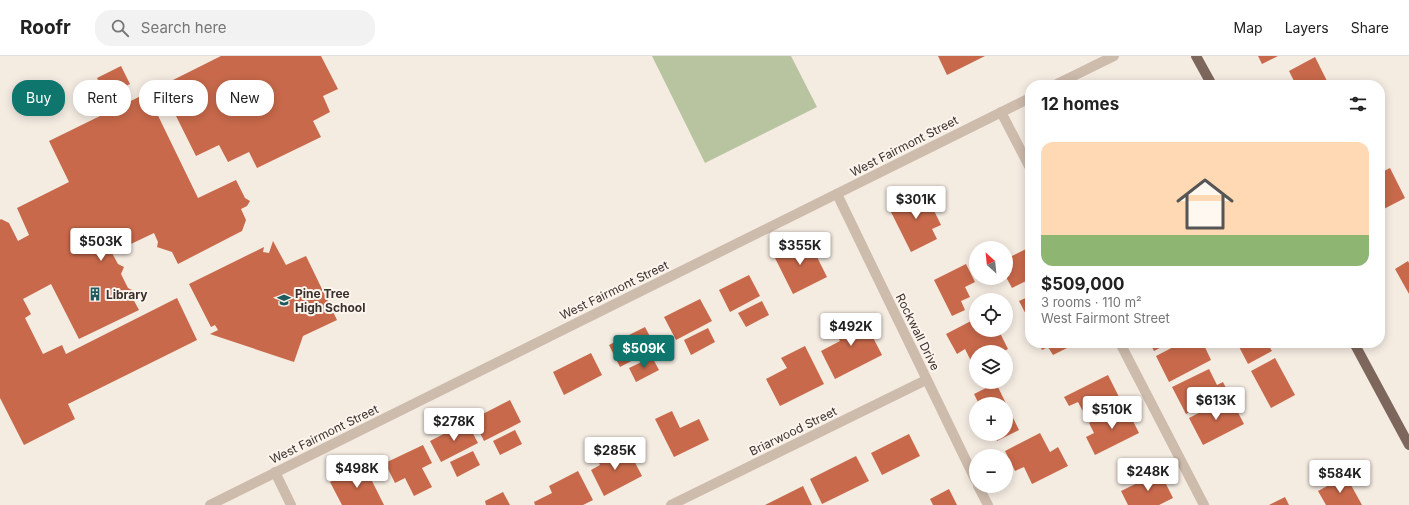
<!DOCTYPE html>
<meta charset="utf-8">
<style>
:root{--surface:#fff;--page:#f2f2f2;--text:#222;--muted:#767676;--line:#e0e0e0;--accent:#0f766e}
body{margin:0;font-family:Inter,sans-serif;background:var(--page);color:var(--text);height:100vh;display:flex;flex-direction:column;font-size:15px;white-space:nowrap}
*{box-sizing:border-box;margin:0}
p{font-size:13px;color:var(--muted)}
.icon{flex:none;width:22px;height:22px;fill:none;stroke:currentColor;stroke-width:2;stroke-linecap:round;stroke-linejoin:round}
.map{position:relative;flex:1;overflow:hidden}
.panel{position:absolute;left:1025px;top:24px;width:360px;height:268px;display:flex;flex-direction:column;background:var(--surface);border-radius:16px;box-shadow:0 2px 10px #0003}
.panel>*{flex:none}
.banner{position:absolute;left:12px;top:24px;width:380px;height:36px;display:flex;gap:8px}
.needle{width:26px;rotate:333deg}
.tools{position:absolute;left:969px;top:185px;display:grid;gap:8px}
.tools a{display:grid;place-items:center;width:44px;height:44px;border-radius:50%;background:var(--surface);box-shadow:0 2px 10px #0003;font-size:20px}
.price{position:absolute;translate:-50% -34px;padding:0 9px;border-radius:4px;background:#fff;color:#222;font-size:13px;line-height:26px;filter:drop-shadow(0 1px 2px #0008)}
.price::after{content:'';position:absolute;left:50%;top:24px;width:12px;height:9px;margin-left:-6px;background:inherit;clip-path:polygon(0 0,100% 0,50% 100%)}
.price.active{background:var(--accent);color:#fff}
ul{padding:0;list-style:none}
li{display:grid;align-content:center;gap:8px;height:212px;padding:0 16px}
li+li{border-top:1px solid var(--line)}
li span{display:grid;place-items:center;height:124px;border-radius:12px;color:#555}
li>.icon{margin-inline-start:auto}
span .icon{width:72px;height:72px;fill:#fffc;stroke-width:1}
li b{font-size:17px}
h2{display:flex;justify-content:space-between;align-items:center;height:48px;padding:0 16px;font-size:17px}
.tag{padding:0 14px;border-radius:16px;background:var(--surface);box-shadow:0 2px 10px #0003;font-size:14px;line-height:36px}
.tag.active{background:var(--accent);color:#fff}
header{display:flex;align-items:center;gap:24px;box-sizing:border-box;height:56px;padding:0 20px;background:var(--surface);border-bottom:1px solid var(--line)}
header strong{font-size:19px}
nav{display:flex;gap:22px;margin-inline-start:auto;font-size:14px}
.search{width:280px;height:36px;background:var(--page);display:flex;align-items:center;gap:10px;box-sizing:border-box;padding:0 14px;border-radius:16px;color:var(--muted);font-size:15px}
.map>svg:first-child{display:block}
.green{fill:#b8c4a0}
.building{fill:#c8694b}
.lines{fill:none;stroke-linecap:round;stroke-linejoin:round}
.minor{stroke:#cdbbac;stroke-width:10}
.major{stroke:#7d675c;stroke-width:10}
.labels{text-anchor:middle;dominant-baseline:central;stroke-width:4;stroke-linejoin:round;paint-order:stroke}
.street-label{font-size:12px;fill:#3b302b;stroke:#fbf5ee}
.poi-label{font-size:12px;font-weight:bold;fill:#3b302b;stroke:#fbf5ee;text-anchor:start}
</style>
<header>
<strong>Roofr</strong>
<div class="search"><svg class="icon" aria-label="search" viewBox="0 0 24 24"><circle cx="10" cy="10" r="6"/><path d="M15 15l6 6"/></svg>Search here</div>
<nav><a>Map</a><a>Layers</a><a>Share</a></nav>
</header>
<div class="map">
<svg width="1409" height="449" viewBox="0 0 1409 449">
<rect width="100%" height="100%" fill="#f4ebe1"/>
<path class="green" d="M 652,0 L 791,0 L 817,51 L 705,107 Z"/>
<g class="building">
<path d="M 221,0 L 321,0 L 338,33 L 323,40 L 330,56 L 313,65 L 321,81 L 257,112 L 249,96 L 228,106 L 219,89 L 196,100 L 161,30 Z"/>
<path d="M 938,0 L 985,0 L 947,19 Z"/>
<path d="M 1258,0 L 1278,0 L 1262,8 Z"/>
<path d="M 1315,1 L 1329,29 L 1296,29 L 1289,15 Z"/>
<path d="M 121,10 L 130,28 L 106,40 L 97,22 Z"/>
<path d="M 147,37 L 198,142 L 236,124 L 245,142 L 250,145 L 247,150 L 241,153 L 246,164 L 242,175 L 178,208 L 172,196 L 157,191 L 158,186 L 154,177 L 112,197 L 118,208 L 124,211 L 121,218 L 128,232 L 134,235 L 132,241 L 139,254 L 79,283 L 51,228 L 23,243 L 31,258 L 25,262 L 43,298 L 62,289 L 66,298 L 177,242 L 197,284 L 68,348 L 75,363 L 24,389 L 0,342 L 0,164 L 1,163 L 9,167 L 18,185 L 29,179 L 17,152 L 69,126 L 49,85 Z"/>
<path d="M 1390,112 L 1405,142 L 1380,155 L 1380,117 Z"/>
<path d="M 924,134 L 941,169 L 932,173 L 937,183 L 911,196 L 889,152 Z"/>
<path d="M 807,181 L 827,221 L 793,238 L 773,198 Z"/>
<path d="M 273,185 L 286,209 L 306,200 L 337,264 L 303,280 L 294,306 L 210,278 L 218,274 L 215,269 L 211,271 L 189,228 L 264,191 L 263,196 L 269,197 Z"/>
<path d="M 1030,191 L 1030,223 L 1012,232 L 1006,221 L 1006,203 Z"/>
<path d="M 1408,205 L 1409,207 L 1409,238 L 1395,213 Z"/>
<path d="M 966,208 L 975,226 L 965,231 L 970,241 L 961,245 L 965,254 L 952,260 L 934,224 Z"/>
<path d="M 749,219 L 760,240 L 730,256 L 719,234 Z"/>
<path d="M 1030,240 L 1030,266 L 1019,245 Z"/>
<path d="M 700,243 L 712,265 L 676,284 L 664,261 Z"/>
<path d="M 762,245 L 769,259 L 746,271 L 738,257 Z"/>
<path d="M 861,258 L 882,299 L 835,323 L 821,295 L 840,285 L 833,272 Z"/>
<path d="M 971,265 L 976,274 L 985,274 L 989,280 L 999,275 L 1008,293 L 1002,296 L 976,296 L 976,310 L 974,311 L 965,293 L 957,298 L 946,278 Z"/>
<path d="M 645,271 L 656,292 L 620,311 L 609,289 Z"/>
<path d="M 708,272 L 715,286 L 691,299 L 684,284 Z"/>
<path d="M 1039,287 L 1077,287 L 1053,299 L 1048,291 L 1042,294 Z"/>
<path d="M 1150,287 L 1169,287 L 1154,295 Z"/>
<path d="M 1181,287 L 1203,287 L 1211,304 L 1169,326 L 1156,300 Z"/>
<path d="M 1237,287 L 1267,287 L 1272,295 L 1248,308 Z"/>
<path d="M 805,290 L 824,328 L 780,350 L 766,323 L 787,312 L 781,302 Z"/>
<path d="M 591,297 L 602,319 L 564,339 L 553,316 Z"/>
<path d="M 652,301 L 659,314 L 636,326 L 629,312 Z"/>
<path d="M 1275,302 L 1295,339 L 1271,352 L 1251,315 Z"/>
<path d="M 1209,313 L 1217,329 L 1223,326 L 1228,336 L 1186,358 L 1172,331 Z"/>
<path d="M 1108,319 L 1121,345 L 1087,363 L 1078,346 L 1069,350 L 1064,341 Z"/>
<path d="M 996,327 L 1019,374 L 997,385 L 994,378 L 1006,378 L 1006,348 L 979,348 L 974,338 Z"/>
<path d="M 1230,341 L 1244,368 L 1203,389 L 1189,362 Z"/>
<path d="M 510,344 L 521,366 L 484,385 L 473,363 Z"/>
<path d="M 1125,349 L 1139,377 L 1095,399 L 1086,381 L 1094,377 L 1089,367 Z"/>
<path d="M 672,355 L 680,372 L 699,363 L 709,384 L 674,401 L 655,363 Z"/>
<path d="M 467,366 L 478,387 L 441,406 L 430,385 Z"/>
<path d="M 515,374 L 522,388 L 500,399 L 493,385 Z"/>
<path d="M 1040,377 L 1050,396 L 1058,391 L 1068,410 L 1032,428 L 1024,411 L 1015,415 L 1005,395 Z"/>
<path d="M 909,378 L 920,400 L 882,419 L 871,397 Z"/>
<path d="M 423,389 L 432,407 L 422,412 L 432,431 L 414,440 L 405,422 L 395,427 L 385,407 Z"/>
<path d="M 615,391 L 619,400 L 629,395 L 642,420 L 604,440 L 591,414 L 600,409 L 596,400 Z"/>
<path d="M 473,395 L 480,409 L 457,421 L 450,406 Z"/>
<path d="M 856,400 L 869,425 L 822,448 L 810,423 Z"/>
<path d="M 364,409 L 384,449 L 342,449 L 330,426 Z"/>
<path d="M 578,415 L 593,444 L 583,449 L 535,449 L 534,446 L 552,437 L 549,430 Z"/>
<path d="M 1160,416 L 1173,442 L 1159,449 L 1128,449 L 1121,435 Z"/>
<path d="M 1346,420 L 1362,449 L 1326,449 L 1318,435 Z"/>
<path d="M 803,430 L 812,449 L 765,449 Z"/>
<path d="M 949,433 L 957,449 L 933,449 L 930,443 Z"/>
<path d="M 503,436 L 510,449 L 486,449 L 485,445 Z"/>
<path d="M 1285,441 L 1289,449 L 1269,449 Z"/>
</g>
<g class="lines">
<g class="minor">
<path d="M 1055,29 L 1114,0"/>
<path d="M 1001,56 L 1030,112"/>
<path d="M 837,138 L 976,425"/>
<path d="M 1120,287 L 1204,449"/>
<path d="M 275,416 L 291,449"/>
<path d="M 978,430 L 988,449"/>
<path d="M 210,449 L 1030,42"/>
<path d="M 671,449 L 926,324"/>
</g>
<g class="major">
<path d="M 1196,0 L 1212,29"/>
<path d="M 1354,287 L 1409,389"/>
</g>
</g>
<defs>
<g id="building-bare" transform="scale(1.08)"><path d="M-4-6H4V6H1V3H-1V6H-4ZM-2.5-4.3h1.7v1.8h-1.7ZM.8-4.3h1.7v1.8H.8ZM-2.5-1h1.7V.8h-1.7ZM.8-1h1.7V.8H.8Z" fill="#1f5a5e" stroke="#fbf5ee" stroke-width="2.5" paint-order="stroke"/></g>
<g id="school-bare" transform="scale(1.08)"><path d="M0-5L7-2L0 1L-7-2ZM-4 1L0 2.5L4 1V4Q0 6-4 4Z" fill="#1f5a5e" stroke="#fbf5ee" stroke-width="2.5" paint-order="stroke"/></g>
</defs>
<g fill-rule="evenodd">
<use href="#building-bare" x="95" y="238"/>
<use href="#school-bare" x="284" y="244"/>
</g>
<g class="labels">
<g class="street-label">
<text transform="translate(904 90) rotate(-27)">West Fairmont Street</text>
<text transform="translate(614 234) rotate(-26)">West Fairmont Street</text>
<text transform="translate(918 276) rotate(64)">Rockwall Drive</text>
<text transform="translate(793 375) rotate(-26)">Briarwood Street</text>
<text transform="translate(324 378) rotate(-26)">West Fairmont Street</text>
</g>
<g class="poi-label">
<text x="295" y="237">Pine Tree<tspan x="295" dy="14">High School</tspan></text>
<text x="106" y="238">Library</text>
</g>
</g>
</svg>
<div class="tools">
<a><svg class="needle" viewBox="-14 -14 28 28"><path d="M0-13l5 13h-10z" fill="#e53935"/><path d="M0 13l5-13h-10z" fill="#767676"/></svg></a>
<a><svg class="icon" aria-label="locate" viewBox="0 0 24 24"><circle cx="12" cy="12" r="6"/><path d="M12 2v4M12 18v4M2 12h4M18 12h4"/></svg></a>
<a><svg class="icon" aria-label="layers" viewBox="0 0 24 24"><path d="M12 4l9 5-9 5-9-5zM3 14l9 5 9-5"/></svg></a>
<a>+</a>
<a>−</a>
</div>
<b class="price" style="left:916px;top:164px">$301K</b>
<b class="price" style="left:101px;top:206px">$503K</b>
<b class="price" style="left:800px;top:210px">$355K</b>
<b class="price" style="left:851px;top:291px">$492K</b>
<b class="price active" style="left:644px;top:313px">$509K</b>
<b class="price" style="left:1216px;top:365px">$613K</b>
<b class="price" style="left:1112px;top:374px">$510K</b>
<b class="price" style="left:454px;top:386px">$278K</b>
<b class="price" style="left:615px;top:415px">$285K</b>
<b class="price" style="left:357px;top:433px">$498K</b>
<b class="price" style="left:1148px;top:436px">$248K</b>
<b class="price" style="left:1340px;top:438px">$584K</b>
<div class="banner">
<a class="tag active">Buy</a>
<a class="tag">Rent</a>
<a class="tag">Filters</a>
<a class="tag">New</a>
</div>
<section class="panel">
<h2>12 homes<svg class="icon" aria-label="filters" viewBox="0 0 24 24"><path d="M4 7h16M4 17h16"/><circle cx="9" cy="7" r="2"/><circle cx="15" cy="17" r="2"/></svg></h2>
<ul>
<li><span style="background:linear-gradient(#ffd9b3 75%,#8fb573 0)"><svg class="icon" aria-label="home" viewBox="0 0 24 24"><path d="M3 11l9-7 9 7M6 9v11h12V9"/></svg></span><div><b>$509,000</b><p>3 rooms · 110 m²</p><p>West Fairmont Street</p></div></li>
</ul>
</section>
</div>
